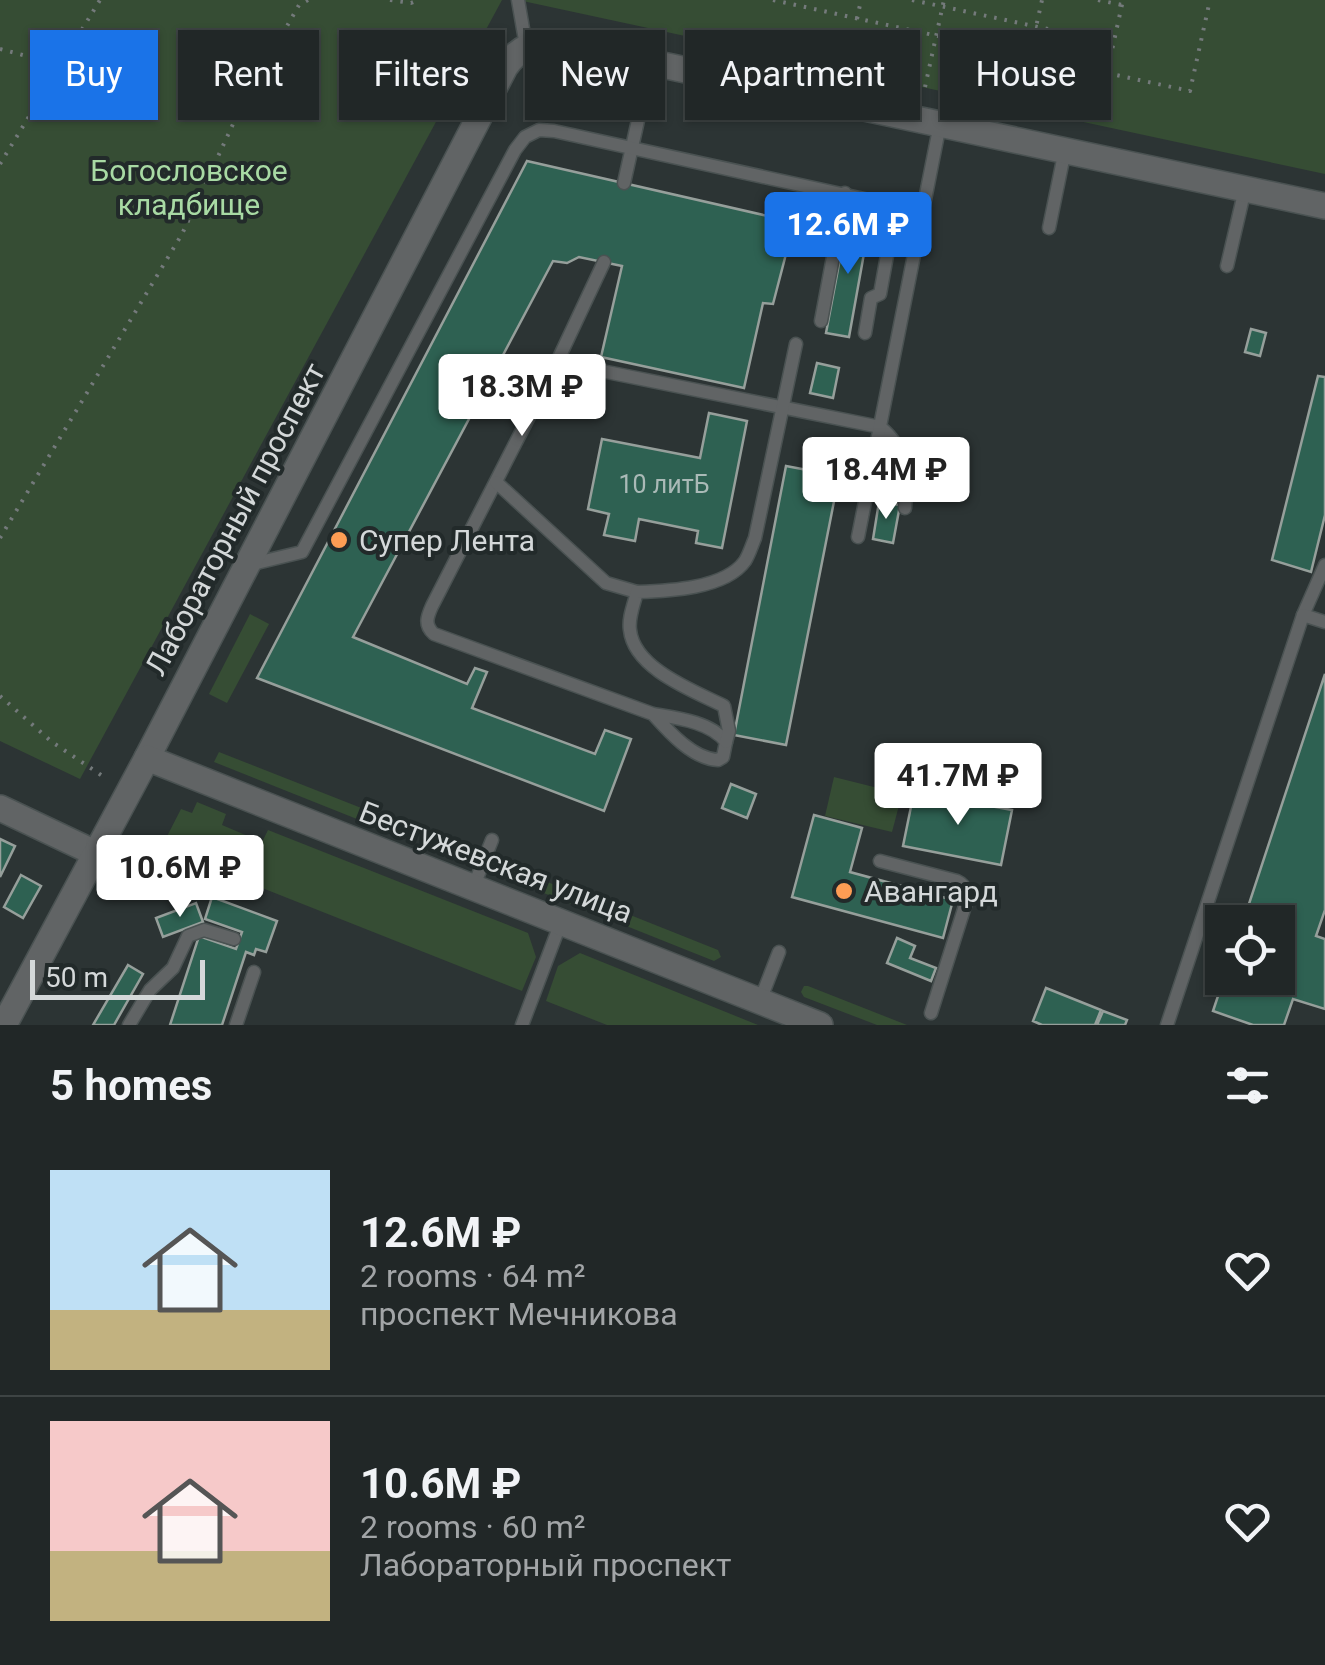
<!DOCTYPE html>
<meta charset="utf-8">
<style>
:root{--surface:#212727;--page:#292f2f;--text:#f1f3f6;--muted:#a2a5a7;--line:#3e4444;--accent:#1a73e8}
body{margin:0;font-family:Roboto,sans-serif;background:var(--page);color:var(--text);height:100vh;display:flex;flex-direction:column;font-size:38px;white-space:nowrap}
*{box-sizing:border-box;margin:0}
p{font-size:32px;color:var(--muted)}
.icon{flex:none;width:55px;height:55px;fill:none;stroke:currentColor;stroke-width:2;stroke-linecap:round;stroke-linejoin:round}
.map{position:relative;height:1025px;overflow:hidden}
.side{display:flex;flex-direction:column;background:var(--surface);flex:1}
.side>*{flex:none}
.top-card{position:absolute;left:30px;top:30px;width:1265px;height:90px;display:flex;gap:20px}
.fabs{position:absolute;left:1205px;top:905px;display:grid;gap:20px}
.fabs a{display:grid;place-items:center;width:90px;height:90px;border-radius:0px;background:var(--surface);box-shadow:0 2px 8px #0004,0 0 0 2px var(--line);font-size:50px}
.scale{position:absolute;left:30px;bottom:25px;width:175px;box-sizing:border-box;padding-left:10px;border:5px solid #d4d8d9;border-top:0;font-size:28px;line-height:35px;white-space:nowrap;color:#d4d8d9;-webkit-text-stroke:8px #222a2a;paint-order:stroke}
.price{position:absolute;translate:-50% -85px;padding:0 22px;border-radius:10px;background:#fff;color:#222;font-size:32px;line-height:65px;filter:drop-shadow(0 2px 5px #0008)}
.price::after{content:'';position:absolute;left:50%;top:60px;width:30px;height:22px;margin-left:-15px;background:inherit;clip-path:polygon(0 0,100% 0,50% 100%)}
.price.selected{background:var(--accent);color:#fff}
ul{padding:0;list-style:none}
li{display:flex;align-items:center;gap:30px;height:250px;padding:0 50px}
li+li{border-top:2px solid var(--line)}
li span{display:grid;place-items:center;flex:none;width:280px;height:200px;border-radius:0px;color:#555}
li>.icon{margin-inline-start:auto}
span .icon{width:120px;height:120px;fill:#fffc;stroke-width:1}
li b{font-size:42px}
h2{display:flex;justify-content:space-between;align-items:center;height:120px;padding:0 50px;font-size:42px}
.pill{padding:0 35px;border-radius:0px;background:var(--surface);box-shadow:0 2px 8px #0004,0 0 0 2px var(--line);font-size:35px;line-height:90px}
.pill.selected{background:var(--accent);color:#fff}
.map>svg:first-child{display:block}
.green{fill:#364d34}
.building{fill:#2e6152;stroke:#969f9b;stroke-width:2.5}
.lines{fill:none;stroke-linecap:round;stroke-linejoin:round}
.service-casing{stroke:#4a5252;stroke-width:15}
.minor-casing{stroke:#4a5252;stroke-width:28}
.tertiary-casing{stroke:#4a5252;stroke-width:28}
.path{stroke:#747a7b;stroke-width:4;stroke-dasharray:2.5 8;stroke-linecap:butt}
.service{stroke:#616465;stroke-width:12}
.minor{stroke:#616465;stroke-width:25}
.tertiary{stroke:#616465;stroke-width:25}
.poi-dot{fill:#fd9d54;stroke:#222a2a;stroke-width:4}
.labels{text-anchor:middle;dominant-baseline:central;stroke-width:8;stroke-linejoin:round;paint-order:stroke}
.number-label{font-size:25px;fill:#aabab7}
.park-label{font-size:30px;fill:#a8daa4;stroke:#222a2a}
.street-label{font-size:30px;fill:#d4d8d9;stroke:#222a2a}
.poi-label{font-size:30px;fill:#d4d8d9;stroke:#222a2a;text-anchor:start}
</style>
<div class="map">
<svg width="1325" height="1025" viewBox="0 0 1325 1025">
<rect width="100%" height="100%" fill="#2c3434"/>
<g class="green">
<path d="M 0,0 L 502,0 L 80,779 L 0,741 Z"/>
<path d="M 518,0 L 1325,0 L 1325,174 Z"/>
<path d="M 250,614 L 269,624 L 227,703 L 209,694 Z"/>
<path d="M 219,752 L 402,824 L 392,833 L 214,762 Z"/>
<path d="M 834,777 L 902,794 L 892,832 L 825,816 Z"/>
<path d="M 197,802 L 226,814 L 222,825 L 262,842 L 268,830 L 528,933 L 536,957 L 522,991 L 161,848 L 181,809 L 192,813 Z"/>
<path d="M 505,865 L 718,950 L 721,957 L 714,961 L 501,876 L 499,869 Z"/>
<path d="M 580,953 L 758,1025 L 607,1025 L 546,1001 L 558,966 Z"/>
<path d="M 804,986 L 808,986 L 907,1025 L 877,1025 L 804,997 L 801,992 Z"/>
</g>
<g class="building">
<path d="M 527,161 L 781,219 L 773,250 L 786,254 L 773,304 L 763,303 L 744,388 L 601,357 L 622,266 L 579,257 L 567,263 L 553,261 L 353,637 L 467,684 L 475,668 L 487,672 L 472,708 L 595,754 L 605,730 L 631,739 L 604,811 L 257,678 Z"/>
<path d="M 848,216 L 870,220 L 849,337 L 826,333 Z"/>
<path d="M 1251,329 L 1266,333 L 1260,356 L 1245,352 Z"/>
<path d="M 817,363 L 839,368 L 833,398 L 810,393 Z"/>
<path d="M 1318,376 L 1325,377 L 1325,515 L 1311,572 L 1272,560 Z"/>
<path d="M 709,413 L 747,421 L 722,548 L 696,543 L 698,531 L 639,519 L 635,541 L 604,535 L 609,514 L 588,509 L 602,439 L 700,458 Z"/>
<path d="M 786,466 L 839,476 L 786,745 L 734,735 Z"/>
<path d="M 879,502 L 900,505 L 893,543 L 873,539 Z"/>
<path d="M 1325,674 L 1325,910 L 1316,936 L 1325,939 L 1325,1009 L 1293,999 L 1284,1025 L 1253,1025 L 1213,1011 L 1224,978 L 1278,978 L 1278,922 L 1243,922 Z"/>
<path d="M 731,784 L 756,794 L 747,818 L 722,808 Z"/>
<path d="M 914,792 L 1012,810 L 1001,865 L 903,846 Z"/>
<path d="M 814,815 L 862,828 L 850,872 L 953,900 L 943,938 L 792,897 Z"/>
<path d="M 0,839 L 15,846 L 0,877 Z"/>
<path d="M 21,875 L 41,886 L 23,918 L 4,907 Z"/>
<path d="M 212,897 L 277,921 L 266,952 L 256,949 L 254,955 L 246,952 L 222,1025 L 170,1025 L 199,936 L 236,949 L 242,932 L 205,919 Z"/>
<path d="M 196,903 L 203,922 L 163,937 L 156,918 Z"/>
<path d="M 897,938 L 915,946 L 910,958 L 936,968 L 931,981 L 887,963 Z"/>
<path d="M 128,965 L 143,974 L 114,1025 L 93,1025 Z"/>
<path d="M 1046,988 L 1101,1010 L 1095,1025 L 1042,1025 L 1033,1021 Z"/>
<path d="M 1103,1011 L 1127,1020 L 1125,1025 L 1097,1025 Z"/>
</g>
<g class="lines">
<g class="service-casing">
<g id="service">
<path d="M 518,0 L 526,46"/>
<path d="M 624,183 L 651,62"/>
<path d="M 1049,228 L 1065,150"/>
<path d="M 604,262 L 557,362 L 432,606 C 427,617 424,625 434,634 L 653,714 C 677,718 711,722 726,742 L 723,757 L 718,760 C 693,759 669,732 653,714"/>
<path d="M 1227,266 L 1245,189"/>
<path d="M 821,321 L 845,193"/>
<path d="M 557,362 L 880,427 C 906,447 908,478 905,508"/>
<path d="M 496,482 L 606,583 L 637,592"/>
<path d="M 858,537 L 940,124"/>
<path d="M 248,565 L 302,552 L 515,150 L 525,137 L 539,130 L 554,131 L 896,206 L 880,294 L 871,298 L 865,333"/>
<path d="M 1303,615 L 1325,565"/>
<path d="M 726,742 L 729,731 L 724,706 C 694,691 634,669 630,630 C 628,618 634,604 637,592 C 668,591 725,589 745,561 C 749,555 752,545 755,538 L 796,344"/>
<path d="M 880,861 L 957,881 C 968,886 966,895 965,906 L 931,1013"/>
<path d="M 473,888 L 492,840"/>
<path d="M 760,1001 L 779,952"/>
<path d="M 129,1025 L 150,990 L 173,968 L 188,936 L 204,930 L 234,939"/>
<path d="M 236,1025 L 254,972"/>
<path d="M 522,1025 L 561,922"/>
<path d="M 1167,1025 L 1303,615 L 1325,622"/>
</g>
</g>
<g class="minor-casing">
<g id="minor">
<path d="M 147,758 L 505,67 C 520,46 534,42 559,43 L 1325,206"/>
<path d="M 0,808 L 97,854"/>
</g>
</g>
<g class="tertiary-casing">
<path id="tertiary" d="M 4,1025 L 147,758 L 820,1025"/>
</g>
<g class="path">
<path d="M 390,0 L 411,3 L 418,0"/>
<path d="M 773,0 L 1107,73 L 1123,0"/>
<path d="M 912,0 L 1113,43"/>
<path d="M 1098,0 L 1122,5"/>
<path d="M 857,19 L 861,0"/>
<path d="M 0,49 L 61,65"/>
<path d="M 1030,54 L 1042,0"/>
<path d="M 1107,73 L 1190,91 L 1210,0"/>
<path d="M 925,87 L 944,0"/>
<path d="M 0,164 L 100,0"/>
<path d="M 0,538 L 182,234 L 240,109 L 299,5 L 308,0"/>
<path d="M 0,696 L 52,742 L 104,777"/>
</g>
<use href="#service" class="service"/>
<use href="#minor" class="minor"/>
<use href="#tertiary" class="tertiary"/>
</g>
<g class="poi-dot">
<circle cx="339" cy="540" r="10"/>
<circle cx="844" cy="891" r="10"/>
</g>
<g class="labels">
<g class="number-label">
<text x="664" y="484">10 литБ</text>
</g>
<g class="park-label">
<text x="189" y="170">Богословское<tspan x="189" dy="34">кладбище</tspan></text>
</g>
<g class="street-label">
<text transform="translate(235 519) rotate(-62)">Лабораторный проспект</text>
<text transform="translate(496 862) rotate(21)">Бестужевская улица</text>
</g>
<g class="poi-label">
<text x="359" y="540">Супер Лента</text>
<text x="864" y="891">Авангард</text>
</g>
</g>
</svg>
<div class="fabs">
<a><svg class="icon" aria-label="locate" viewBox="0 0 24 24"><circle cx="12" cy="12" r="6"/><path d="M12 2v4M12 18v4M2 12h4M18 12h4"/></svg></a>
</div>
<div class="scale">50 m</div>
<b class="price selected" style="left:848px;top:277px">12.6M ₽</b>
<b class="price" style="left:522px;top:439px">18.3M ₽</b>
<b class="price" style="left:886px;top:522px">18.4M ₽</b>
<b class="price" style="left:958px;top:828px">41.7M ₽</b>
<b class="price" style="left:180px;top:920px">10.6M ₽</b>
<div class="top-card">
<a class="pill selected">Buy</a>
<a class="pill">Rent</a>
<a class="pill">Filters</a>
<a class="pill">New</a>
<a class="pill">Apartment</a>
<a class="pill">House</a>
</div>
</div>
<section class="side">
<h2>5 homes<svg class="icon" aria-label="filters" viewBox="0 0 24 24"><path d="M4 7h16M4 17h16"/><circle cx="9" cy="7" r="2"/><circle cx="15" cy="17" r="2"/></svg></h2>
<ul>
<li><span style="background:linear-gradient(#bfe0f5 70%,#c2b280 0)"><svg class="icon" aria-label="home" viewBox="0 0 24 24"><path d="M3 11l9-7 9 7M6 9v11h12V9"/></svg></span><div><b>12.6M ₽</b><p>2 rooms · 64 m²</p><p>проспект Мечникова</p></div><svg class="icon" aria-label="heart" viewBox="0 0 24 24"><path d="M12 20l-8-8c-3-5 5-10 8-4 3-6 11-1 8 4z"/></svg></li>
<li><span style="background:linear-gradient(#f6c9c9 65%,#c2b280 0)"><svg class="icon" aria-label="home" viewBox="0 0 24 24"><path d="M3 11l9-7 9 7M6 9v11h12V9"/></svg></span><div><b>10.6M ₽</b><p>2 rooms · 60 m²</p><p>Лабораторный проспект</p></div><svg class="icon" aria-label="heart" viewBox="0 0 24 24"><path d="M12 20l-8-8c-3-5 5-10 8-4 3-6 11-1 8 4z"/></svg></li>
</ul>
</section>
